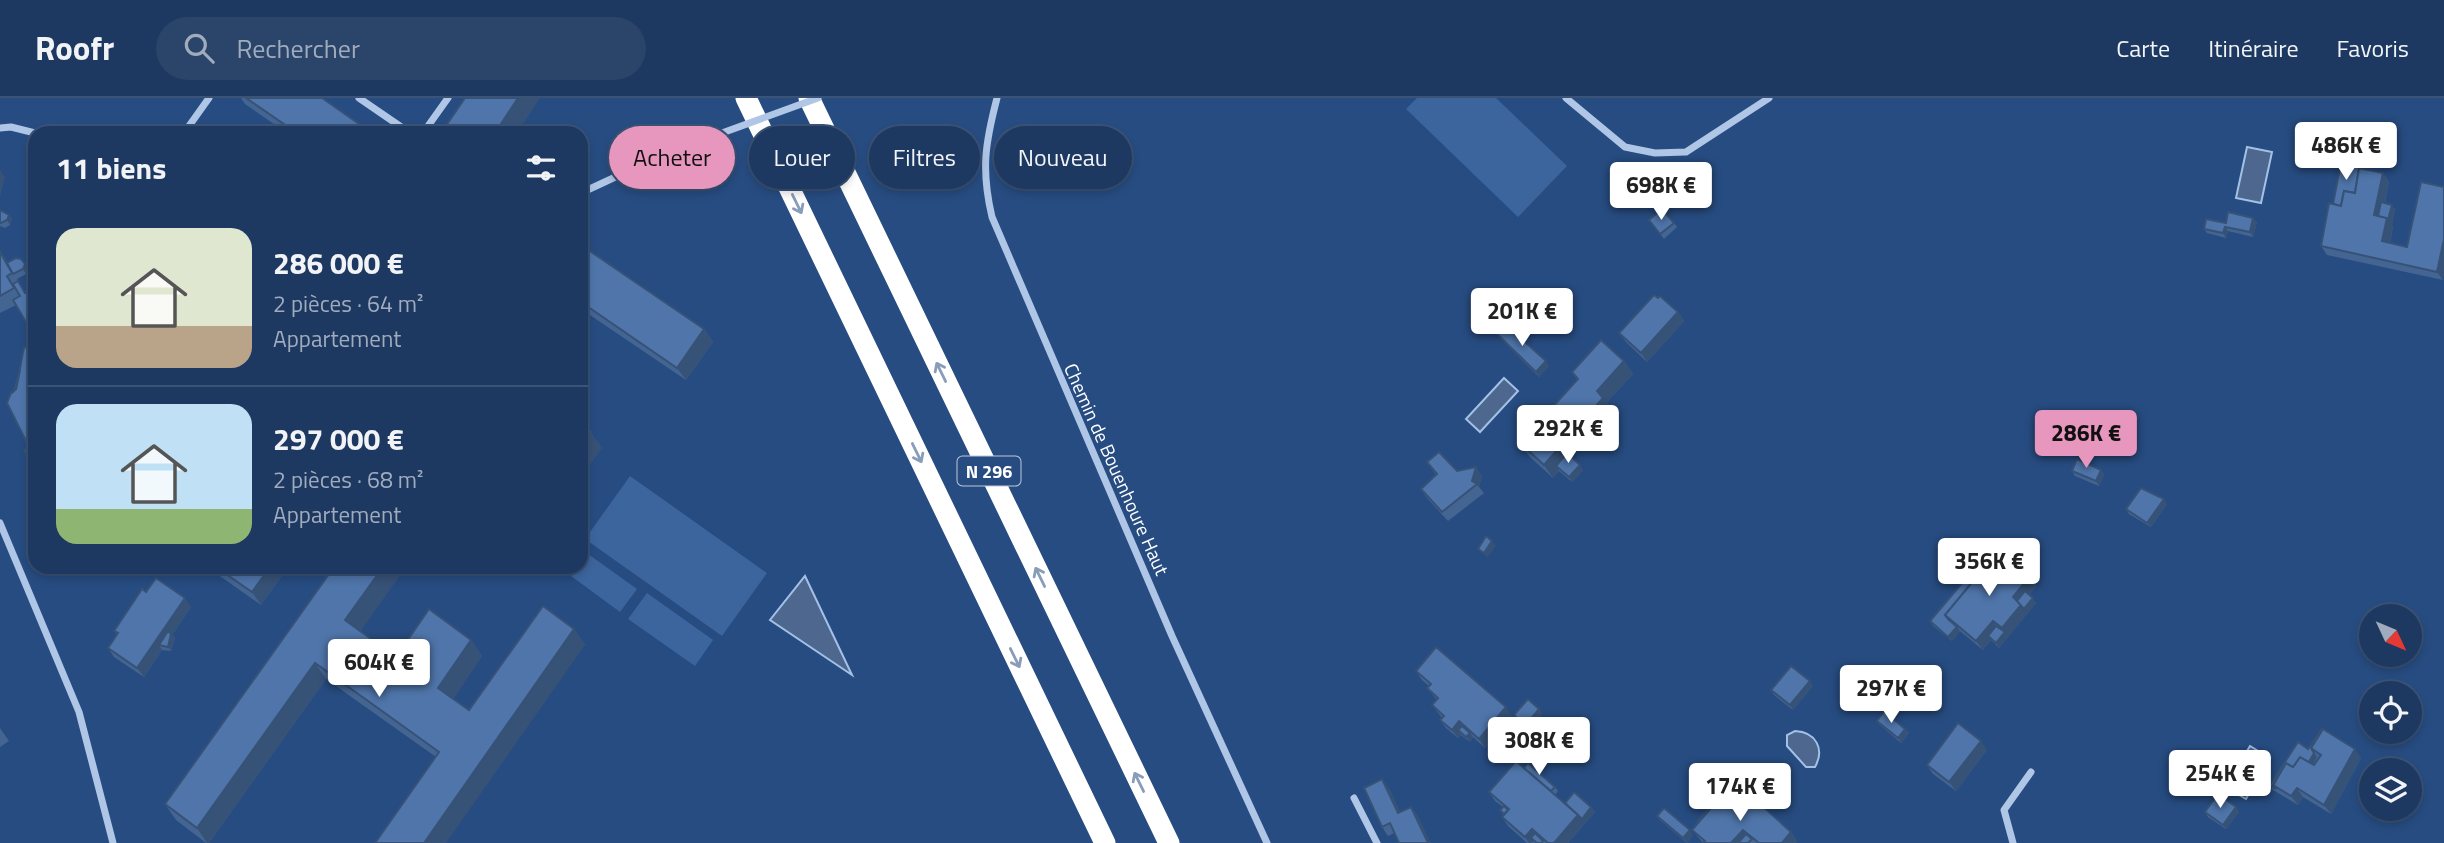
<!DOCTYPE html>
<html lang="fr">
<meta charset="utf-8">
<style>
:root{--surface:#1d3961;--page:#2a446a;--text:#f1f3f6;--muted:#a0acbd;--line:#3b5376;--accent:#e797bd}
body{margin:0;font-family:"Titillium Web",sans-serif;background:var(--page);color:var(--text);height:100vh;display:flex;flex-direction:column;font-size:26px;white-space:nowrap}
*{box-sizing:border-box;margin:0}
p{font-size:23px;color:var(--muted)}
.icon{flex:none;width:38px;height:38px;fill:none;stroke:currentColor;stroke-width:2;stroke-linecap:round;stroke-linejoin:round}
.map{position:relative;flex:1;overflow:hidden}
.details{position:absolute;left:28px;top:28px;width:560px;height:448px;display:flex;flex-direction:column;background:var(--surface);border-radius:21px;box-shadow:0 4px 10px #0003,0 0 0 2px var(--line)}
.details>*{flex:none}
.guide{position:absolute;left:609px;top:28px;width:665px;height:63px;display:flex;gap:14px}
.needle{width:46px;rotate:134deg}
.buttons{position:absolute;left:2359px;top:506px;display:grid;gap:14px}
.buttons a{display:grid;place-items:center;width:63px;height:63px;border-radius:50%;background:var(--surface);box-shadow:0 4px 10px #0003,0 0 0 2px var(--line);font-size:35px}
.price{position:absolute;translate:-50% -60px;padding:0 16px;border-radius:7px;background:#fff;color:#222;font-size:23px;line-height:46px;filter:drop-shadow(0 2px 4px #0008)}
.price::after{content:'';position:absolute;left:50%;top:42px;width:21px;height:16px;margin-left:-10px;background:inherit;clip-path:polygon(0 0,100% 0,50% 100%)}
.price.selected{background:var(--accent);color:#111}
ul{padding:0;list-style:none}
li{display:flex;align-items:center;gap:21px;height:175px;padding:0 28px}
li+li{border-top:2px solid var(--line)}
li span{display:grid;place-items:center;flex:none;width:196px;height:140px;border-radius:21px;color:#555}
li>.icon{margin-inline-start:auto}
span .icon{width:84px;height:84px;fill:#fffc;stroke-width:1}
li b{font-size:30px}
h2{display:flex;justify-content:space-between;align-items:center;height:84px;padding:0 28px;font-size:30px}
.pill{padding:0 24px;border-radius:32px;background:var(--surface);box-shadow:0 4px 10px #0003,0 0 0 2px var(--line);font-size:24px;line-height:63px}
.pill.selected{background:var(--accent);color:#111}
header{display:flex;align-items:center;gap:42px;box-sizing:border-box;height:98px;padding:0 35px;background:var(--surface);border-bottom:2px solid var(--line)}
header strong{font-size:33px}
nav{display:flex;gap:38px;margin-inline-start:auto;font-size:24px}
.search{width:490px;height:63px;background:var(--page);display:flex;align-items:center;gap:18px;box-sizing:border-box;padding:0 24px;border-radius:38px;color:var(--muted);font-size:26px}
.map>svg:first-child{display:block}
.green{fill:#3c659e}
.water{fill:#4d678e;stroke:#a3c1e7;stroke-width:2}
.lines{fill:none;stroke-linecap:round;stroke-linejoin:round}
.street{stroke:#afc6e6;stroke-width:7}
.highway{stroke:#fff;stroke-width:21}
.street-bridge{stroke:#afc6e6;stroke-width:7}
.wall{fill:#446592}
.shaded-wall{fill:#375277}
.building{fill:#4f75aa;stroke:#375277;stroke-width:2}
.oneway{stroke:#889dba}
.labels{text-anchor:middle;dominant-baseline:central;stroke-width:5;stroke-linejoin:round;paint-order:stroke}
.shield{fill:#274c81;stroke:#bec9d9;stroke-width:2}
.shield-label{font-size:18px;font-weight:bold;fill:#fff}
.street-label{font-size:19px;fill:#fff;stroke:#274c81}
</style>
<header>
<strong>Roofr</strong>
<div class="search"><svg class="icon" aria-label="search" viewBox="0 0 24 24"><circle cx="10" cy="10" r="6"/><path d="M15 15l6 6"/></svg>Rechercher</div>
<nav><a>Carte</a><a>Itinéraire</a><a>Favoris</a></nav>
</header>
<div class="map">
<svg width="2444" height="745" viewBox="0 0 2444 745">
<rect width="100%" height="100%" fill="#274c81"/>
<g class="green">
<path d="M 1417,0 L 1496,0 L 1567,68 L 1518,119 L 1406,11 Z"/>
<path d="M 630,378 L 767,475 L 722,538 L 585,441 Z"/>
<path d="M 588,456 L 637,491 L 620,514 L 571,478 L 581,469 Z"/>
<path d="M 647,495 L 713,542 L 695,568 L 628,521 Z"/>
</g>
<g class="water">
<path d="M 2247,49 L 2272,54 L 2261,105 L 2236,100 Z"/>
<path d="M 1504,280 L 1518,293 L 1480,334 L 1466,321 Z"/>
<path d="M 805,478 L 852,577 L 770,522 Z"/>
<path d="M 1795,633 C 1816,634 1825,651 1815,669 L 1806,669 L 1787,648 L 1787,637 Z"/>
<path d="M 2250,648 L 2270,660 L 2246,701 L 2225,689 Z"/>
</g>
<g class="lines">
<g class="street">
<path d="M 359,0 L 410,35"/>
<path d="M 997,0 C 985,46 981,72 992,119 L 1172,538 L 1267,745"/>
<path d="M 1566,0 L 1625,49 L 1655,55 L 1686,54 L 1769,0"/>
<path d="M 0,30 L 11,29 L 35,35"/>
<path d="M 184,35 L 209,0"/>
<path d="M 423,35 L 448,0"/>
<path d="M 581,95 L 667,55"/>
<path d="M 0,425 L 79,614 L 113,745"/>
<path d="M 1354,700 L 1377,745"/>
<path d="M 2013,745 L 2004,712 L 2031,674"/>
</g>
<g class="highway">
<path d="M 746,0 L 1105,745"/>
<path d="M 809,0 L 1169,745"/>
</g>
<path class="street-bridge" d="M 667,55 L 818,0"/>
</g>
<g class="wall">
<path d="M 241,0 L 322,0 L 372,35 L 287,35 L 245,6 Z"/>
<path d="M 2383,75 L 2389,84 L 2385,105 L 2395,111 L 2392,127 L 2393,129 L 2390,145 L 2407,149 L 2421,84 L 2443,182 L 2327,157 L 2321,148 Z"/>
<path d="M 0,112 L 9,117 L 12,121 L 10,127 L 5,130 L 0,128 Z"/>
<path d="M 1649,122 L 1674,125 L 1677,129 L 1664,141 Z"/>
<path d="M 2257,124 L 2253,139 L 2228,133 L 2226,140 L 2207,135 L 2204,131 L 2226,125 Z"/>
<path d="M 581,147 L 704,231 L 713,244 L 686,282 L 581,211 Z"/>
<path d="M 0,152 L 7,164 L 28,171 L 26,176 L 17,181 L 25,195 L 28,194 L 31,198 L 33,236 L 16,207 L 0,215 Z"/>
<path d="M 1658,200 L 1678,214 L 1684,223 L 1647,264 L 1626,244 L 1619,235 Z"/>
<path d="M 1497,236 L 1549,268 L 1539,279 L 1500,240 Z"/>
<path d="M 1624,263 L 1633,276 L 1607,304 L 1612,312 L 1571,359 L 1583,372 L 1572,384 L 1559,373 L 1553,380 L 1529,358 L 1520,345 L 1577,282 L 1572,274 Z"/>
<path d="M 1427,364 L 1457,373 L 1482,378 L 1479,389 L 1484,395 L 1448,423 L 1427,400 L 1421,391 L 1436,377 Z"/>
<path d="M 2101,372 L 2104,377 L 2099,388 L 2075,378 L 2072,373 Z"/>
<path d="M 2167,406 L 2151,429 L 2129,416 L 2126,411 Z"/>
<path d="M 2022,460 L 2016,468 L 2029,479 L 2036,488 L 2029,497 L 2036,505 L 1999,550 L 1991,542 L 1983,552 L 1960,533 L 1952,543 L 1933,528 L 1930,523 Z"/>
<path d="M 207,469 L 288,469 L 261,507 Z"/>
<path d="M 334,469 L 360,533 L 396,559 L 471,542 L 482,558 L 453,600 L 469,612 L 574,531 L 585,547 L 436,659 L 326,581 L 209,745 L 206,745 L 176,722 L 165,706 Z"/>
<path d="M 146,494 L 191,509 L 172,537 L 175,540 L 171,553 L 162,552 L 144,579 L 114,559 L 108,550 L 117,537 L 114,533 Z"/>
<path d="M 1416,573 L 1512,618 L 1485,650 L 1473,639 L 1470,644 L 1461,637 L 1458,640 L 1446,630 L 1440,622 L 1442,620 L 1432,607 L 1437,602 L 1427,590 L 1429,588 L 1422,582 Z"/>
<path d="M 1813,588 L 1793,612 L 1774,597 L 1771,592 Z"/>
<path d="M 1877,623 L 1905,631 L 1909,635 L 1901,645 L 1880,627 Z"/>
<path d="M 0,630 L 9,643 L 0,649 Z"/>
<path d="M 2308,651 L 2361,660 L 2331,716 L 2303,699 L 2298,707 L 2273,692 L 2270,687 Z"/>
<path d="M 1987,652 L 1956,693 L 1933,676 L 1927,667 Z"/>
<path d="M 1524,670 L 1555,689 L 1558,693 L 1555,697 L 1565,705 L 1591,709 L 1595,714 L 1568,745 L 1527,745 L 1508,728 L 1502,719 L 1503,717 L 1500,712 L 1503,709 L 1495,703 L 1489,694 Z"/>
<path d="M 1389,690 L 1400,714 L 1411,709 L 1418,718 L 1394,735 L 1388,738 L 1382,729 Z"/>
<path d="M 2205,714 L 2239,714 L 2226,731 L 2208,719 Z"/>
<path d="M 1657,718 L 1693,737 L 1687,745 L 1660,722 Z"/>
<path d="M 1692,732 L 1791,734 L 1797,743 L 1795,745 L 1703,745 Z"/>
</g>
<g class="shaded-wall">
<path d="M 518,0 L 540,0 L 517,35 L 495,35 Z"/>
<path d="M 0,72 L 5,79 L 0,99 Z"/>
<path d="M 2383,75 L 2389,84 L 2381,122 L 2374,117 Z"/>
<path d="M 2392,107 L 2395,111 L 2392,127 L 2393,129 L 2388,152 L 2382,143 L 2387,120 Z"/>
<path d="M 9,117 L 12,121 L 10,127 L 7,122 Z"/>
<path d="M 2253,120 L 2257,124 L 2253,139 L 2250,134 Z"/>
<path d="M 2225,129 L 2228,133 L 2226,140 L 2223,135 Z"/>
<path d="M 2444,141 L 2444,179 L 2443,182 L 2437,174 Z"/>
<path d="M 25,166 L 28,171 L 26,176 L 23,171 Z"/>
<path d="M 1678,214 L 1684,223 L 1647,264 L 1641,255 Z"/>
<path d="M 704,231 L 713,244 L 686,282 L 677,270 Z"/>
<path d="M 1546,263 L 1549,268 L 1539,279 L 1536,274 Z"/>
<path d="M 1624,263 L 1633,276 L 1607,304 L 1612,312 L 1560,372 L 1556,368 L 1559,373 L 1553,380 L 1544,367 L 1597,293 Z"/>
<path d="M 591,334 L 602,350 L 581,379 L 581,348 Z"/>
<path d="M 1580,367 L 1583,372 L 1572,384 L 1569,379 Z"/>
<path d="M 1476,369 L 1482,378 L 1479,389 L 1472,383 Z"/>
<path d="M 2101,372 L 2104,377 L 2099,388 L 2096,383 Z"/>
<path d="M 2164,401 L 2167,406 L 2151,429 L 2147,425 Z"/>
<path d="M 1492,443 L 1496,448 L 1487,460 L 1484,455 Z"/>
<path d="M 2019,456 L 2022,460 L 2014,470 L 2011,466 Z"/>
<path d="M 270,469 L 288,469 L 261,507 L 252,494 Z"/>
<path d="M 383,469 L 406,469 L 357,538 L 345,522 Z"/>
<path d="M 2029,479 L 2036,488 L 2020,507 L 2013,499 Z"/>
<path d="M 185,500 L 191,509 L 172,537 L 175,540 L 171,553 L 168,549 L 159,547 L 162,552 L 144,579 L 137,570 Z"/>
<path d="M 2033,500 L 2036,505 L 1999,550 L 1996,545 L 2005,534 L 2002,530 L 2021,507 Z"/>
<path d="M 1993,523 L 1999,532 L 1988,538 L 1991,542 L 1983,552 L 1976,543 Z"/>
<path d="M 1957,529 L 1960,533 L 1952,543 L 1948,539 Z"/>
<path d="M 574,531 L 585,547 L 446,745 L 424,745 Z"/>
<path d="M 471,542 L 482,558 L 450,606 L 438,590 Z"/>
<path d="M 315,565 L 326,581 L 209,745 L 207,745 L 197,730 Z"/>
<path d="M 1810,583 L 1813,588 L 1793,612 L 1790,607 Z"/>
<path d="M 1506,609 L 1512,618 L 1485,650 L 1479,641 Z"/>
<path d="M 1539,611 L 1543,616 L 1529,632 L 1525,628 Z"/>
<path d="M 1459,623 L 1465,632 L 1458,632 L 1461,637 L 1458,640 L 1452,632 Z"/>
<path d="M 1905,631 L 1909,635 L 1901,645 L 1898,640 Z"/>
<path d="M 1470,635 L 1473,639 L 1470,644 L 1466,639 Z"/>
<path d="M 1981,643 L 1987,652 L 1956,693 L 1949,684 Z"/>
<path d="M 2355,651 L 2361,660 L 2331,716 L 2324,707 Z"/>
<path d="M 2314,655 L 2317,659 L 2311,670 L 2308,666 Z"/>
<path d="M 1382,681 L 1389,690 L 1405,724 L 1398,715 Z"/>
<path d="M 2297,690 L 2303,699 L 2298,707 L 2291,698 Z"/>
<path d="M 1411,709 L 1418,718 L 1431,745 L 1428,745 Z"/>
<path d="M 1591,709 L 1595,714 L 1568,745 L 1554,745 L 1578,717 Z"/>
<path d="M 2236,709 L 2239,714 L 2226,731 L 2223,727 Z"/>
<path d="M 1532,731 L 1538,740 L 1531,740 L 1534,744 L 1529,745 L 1525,739 Z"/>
<path d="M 1690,732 L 1693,737 L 1687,745 L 1683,740 Z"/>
<path d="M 1743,732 L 1749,741 L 1745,745 L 1731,745 Z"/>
<path d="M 1791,734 L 1797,743 L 1795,745 L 1782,745 Z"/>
</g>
<g class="building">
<path d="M 246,0 L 322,0 L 372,35 L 297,35 Z"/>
<path d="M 465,0 L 518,0 L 495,35 L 441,35 Z"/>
<path d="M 2341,65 L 2363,70 L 2359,70 L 2355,95 L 2344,93 L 2341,108 L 2333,106 Z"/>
<path d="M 2359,70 L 2383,75 L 2374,117 L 2387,120 L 2382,143 L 2407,149 L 2421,84 L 2444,89 L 2444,141 L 2437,174 L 2321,148 L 2329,105 L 2341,108 L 2344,93 L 2355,95 Z"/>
<path d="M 2381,104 L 2392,107 L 2388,122 L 2387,120 L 2378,118 Z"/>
<path d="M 1662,111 L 1674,125 L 1660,136 L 1649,122 Z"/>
<path d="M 0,112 L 9,117 L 7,122 L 1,125 L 0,125 Z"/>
<path d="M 2228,114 L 2253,120 L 2250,134 L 2225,129 L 2223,135 L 2204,131 L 2206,121 L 2226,125 Z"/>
<path d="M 581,147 L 704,231 L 677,270 L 581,204 Z"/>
<path d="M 0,154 L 12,175 L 7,178 L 14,190 L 0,198 Z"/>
<path d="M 16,160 L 21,161 L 25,166 L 23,171 L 13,176 L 7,165 Z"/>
<path d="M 18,183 L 25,195 L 28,194 L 35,209 L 35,235 L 33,236 L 13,202 L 20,198 L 13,186 Z"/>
<path d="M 1654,197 L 1658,200 L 1660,198 L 1678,214 L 1641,255 L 1619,235 Z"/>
<path d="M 1505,226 L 1546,263 L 1536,274 L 1497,236 Z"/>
<path d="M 1601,242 L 1624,263 L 1597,293 L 1603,300 L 1544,367 L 1520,345 L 1578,281 L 1572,274 Z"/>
<path d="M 35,246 L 35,361 L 7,305 L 11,295 L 16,291 L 24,249 L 32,251 Z"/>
<path d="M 20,272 L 16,291 L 14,293 Z"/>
<path d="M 581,326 L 591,334 L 581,348 Z"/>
<path d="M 29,350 L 35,362 L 35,374 L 24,352 Z"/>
<path d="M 1439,354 L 1457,373 L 1476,369 L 1472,383 L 1477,386 L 1442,414 L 1421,391 L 1437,376 L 1427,364 Z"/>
<path d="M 1567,355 L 1580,367 L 1569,379 L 1556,368 Z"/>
<path d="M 2077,361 L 2101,372 L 2096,383 L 2072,373 Z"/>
<path d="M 2141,390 L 2164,401 L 2147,425 L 2126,411 Z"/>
<path d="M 1486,438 L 1492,443 L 1484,455 L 1478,451 Z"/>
<path d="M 2000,440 L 2019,456 L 2012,465 L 1998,453 L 1945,517 L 1948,521 L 1957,529 L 1948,539 L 1930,523 Z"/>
<path d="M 1998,453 L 2029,479 L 2013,499 L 2021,507 L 2002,530 L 1993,523 L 1976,543 L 1945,517 Z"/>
<path d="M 216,469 L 270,469 L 252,494 Z"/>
<path d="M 334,469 L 383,469 L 345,522 L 396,559 L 429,511 L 471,542 L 438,590 L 469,612 L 543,508 L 574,531 L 424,745 L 375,745 L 439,654 L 315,565 L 197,730 L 165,706 Z"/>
<path d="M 156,480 L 185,500 L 137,570 L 108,550 L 118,535 L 114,533 L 142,491 L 146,494 Z"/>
<path d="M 2025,493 L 2033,500 L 2024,511 L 2017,503 Z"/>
<path d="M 1996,528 L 2005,534 L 1996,545 L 1988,538 Z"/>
<path d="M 168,533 L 171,536 L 168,549 L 159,547 Z"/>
<path d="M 1436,549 L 1506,609 L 1479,641 L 1459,623 L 1452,632 L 1440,622 L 1444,618 L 1432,607 L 1438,600 L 1427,590 L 1431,586 L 1416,573 Z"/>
<path d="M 1791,568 L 1810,583 L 1790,607 L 1771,592 Z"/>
<path d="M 1528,601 L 1539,611 L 1525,628 L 1514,617 Z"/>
<path d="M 1884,613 L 1905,631 L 1898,640 L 1877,623 Z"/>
<path d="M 1958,625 L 1981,643 L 1949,684 L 1927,667 Z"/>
<path d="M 1462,628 L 1470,635 L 1466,639 L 1458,632 Z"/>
<path d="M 2323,631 L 2355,651 L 2324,707 L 2297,690 L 2291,698 L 2273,687 L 2286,665 L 2293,669 L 2300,659 L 2314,667 L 2321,657 L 2311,650 Z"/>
<path d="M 2321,632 L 2322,632 L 2311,650 L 2314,655 L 2309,664 L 2300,659 L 2293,669 L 2286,665 L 2273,687 L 2276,691 L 2270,687 L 2298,644 L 2308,651 Z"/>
<path d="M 1516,663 L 1578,717 L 1554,745 L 1548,745 L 1532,731 L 1525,739 L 1502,719 L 1509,711 L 1489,694 Z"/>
<path d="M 1528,665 L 1555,689 L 1551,693 L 1524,670 Z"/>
<path d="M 1382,681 L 1398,715 L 1411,709 L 1428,745 L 1399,745 L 1390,725 L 1382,729 L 1364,690 Z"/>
<path d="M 1732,683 L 1747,696 L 1737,708 L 1723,696 L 1700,724 L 1698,723 Z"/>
<path d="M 1574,694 L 1591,709 L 1582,721 L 1578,717 L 1565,705 Z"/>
<path d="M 1748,695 L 1791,734 L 1782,745 L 1759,745 L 1743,732 L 1731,745 L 1703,745 L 1705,743 L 1692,732 L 1723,696 L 1737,708 Z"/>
<path d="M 2218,696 L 2236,709 L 2223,727 L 2205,714 Z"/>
<path d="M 1504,708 L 1508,712 L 1504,716 L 1500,712 Z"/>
<path d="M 1664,710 L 1690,732 L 1683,740 L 1657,718 Z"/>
<path d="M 1535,735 L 1543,743 L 1541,745 L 1537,745 L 1531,740 Z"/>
<path d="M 1746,736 L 1752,741 L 1748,745 L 1738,745 Z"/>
</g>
<defs><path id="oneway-shaft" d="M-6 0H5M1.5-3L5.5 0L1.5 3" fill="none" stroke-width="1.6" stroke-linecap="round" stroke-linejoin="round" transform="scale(1.75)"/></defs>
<g class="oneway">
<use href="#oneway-shaft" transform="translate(797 106) rotate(64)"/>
<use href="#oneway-shaft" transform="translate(941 274) rotate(-116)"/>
<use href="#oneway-shaft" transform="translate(917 355) rotate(64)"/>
<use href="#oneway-shaft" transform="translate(1040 479) rotate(-116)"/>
<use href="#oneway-shaft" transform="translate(1015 560) rotate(64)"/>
<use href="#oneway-shaft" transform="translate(1139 684) rotate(-116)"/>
</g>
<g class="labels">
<rect class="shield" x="957.5" y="358.5" width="63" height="29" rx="5"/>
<g class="shield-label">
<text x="989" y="373">N 296</text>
</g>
<g class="street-label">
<text transform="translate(1117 371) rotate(66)">Chemin de Bouenhoure Haut</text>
</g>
</g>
</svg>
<div class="buttons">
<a><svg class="needle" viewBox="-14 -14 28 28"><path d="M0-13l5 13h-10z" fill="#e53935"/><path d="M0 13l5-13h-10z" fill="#a0acbd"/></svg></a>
<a><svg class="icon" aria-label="locate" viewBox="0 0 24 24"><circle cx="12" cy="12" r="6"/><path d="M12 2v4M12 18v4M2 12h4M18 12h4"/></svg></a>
<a><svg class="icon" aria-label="layers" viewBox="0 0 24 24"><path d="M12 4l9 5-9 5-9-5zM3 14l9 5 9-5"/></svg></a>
</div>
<b class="price" style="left:2346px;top:84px">486K €</b>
<b class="price" style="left:1661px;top:124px">698K €</b>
<b class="price" style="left:1522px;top:250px">201K €</b>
<b class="price" style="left:1568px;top:367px">292K €</b>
<b class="price selected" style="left:2086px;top:372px">286K €</b>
<b class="price" style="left:1989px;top:500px">356K €</b>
<b class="price" style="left:379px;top:601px">604K €</b>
<b class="price" style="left:1891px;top:627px">297K €</b>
<b class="price" style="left:1539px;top:679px">308K €</b>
<b class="price" style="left:2220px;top:712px">254K €</b>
<b class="price" style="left:1740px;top:725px">174K €</b>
<div class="guide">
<a class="pill selected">Acheter</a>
<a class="pill">Louer</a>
<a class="pill">Filtres</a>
<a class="pill">Nouveau</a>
</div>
<section class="details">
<h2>11 biens<svg class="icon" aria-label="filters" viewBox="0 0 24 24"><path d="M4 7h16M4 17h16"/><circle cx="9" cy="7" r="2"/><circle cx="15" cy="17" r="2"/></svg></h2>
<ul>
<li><span style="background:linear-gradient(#dfe7d0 70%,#b9a48a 0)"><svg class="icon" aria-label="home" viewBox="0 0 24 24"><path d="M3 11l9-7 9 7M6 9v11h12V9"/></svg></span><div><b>286 000 €</b><p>2 pièces · 64 m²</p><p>Appartement</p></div></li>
<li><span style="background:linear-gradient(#bfe0f5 75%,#8fb573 0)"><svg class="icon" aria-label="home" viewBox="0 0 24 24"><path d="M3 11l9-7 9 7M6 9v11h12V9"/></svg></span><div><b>297 000 €</b><p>2 pièces · 68 m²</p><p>Appartement</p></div></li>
</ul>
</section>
</div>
